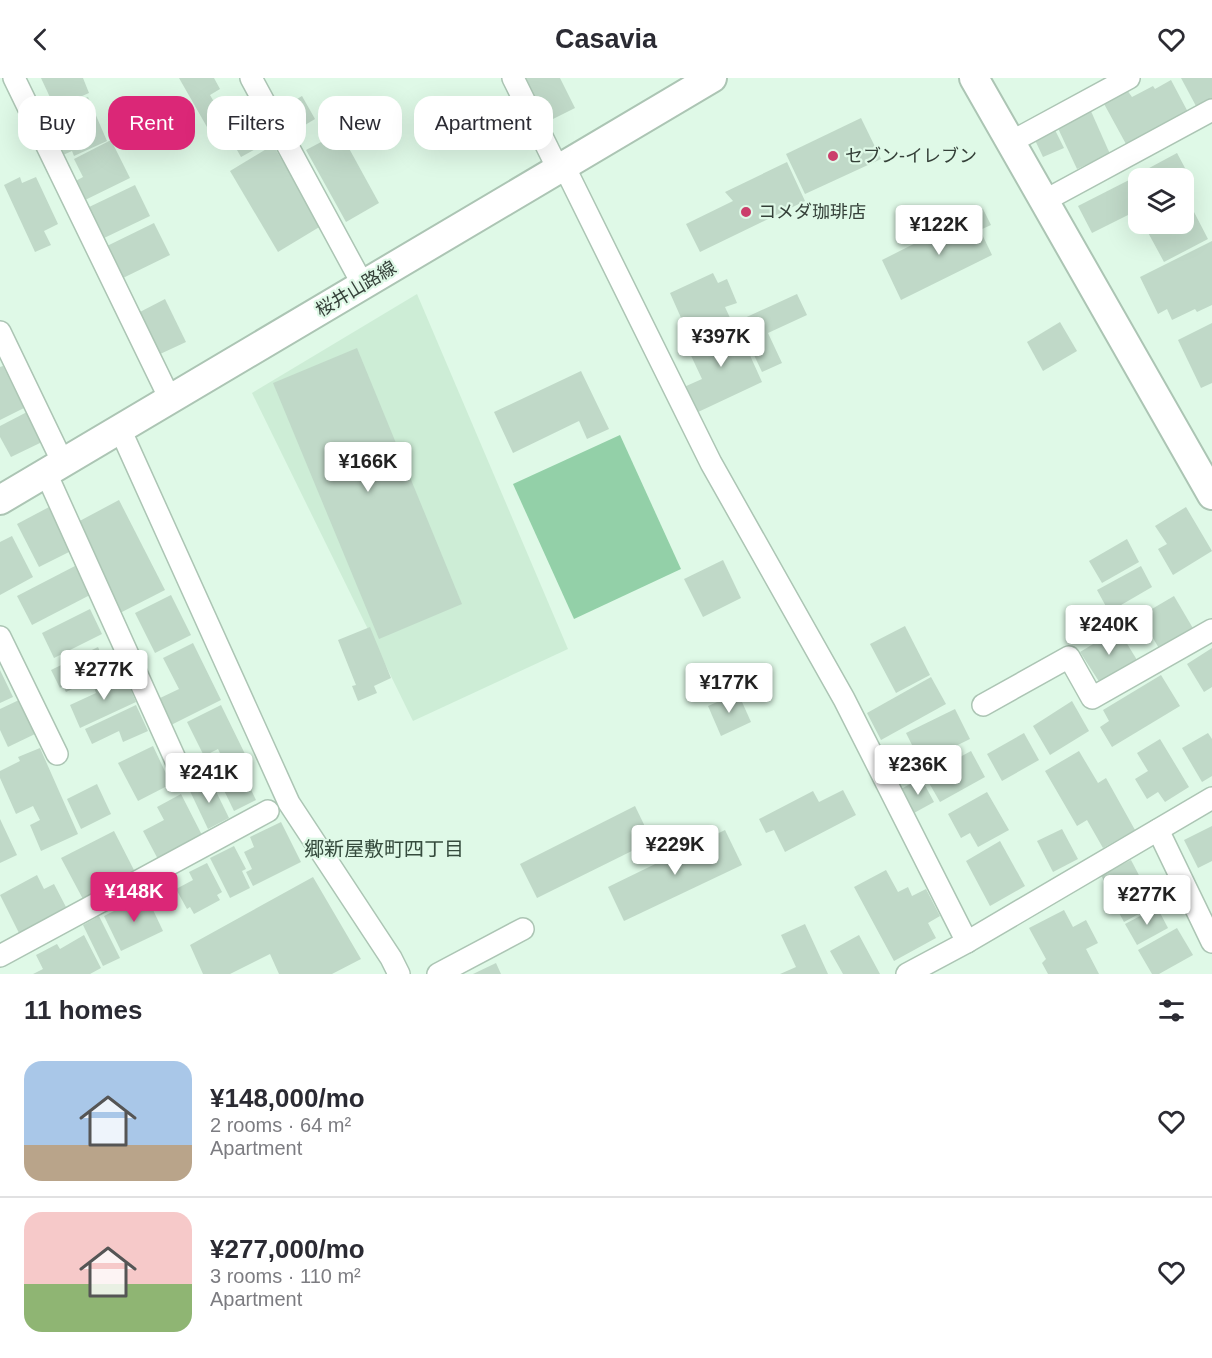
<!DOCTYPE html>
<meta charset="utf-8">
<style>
:root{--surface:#fff;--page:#f7f7f7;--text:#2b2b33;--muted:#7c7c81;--line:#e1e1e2;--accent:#db2777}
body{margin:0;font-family:Helvetica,"Noto Sans JP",sans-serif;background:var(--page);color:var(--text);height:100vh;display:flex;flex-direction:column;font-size:22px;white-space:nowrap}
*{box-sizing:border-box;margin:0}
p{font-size:20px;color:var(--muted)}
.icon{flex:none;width:33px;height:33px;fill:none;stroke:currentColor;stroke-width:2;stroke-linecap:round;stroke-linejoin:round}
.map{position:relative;height:896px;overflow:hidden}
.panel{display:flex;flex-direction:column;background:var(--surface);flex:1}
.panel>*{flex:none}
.guide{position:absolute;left:18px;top:18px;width:600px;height:54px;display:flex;gap:12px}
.controls{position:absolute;left:1128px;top:90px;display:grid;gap:12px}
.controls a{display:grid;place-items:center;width:66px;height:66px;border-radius:12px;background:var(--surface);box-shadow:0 6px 24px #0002;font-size:30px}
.price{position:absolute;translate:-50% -51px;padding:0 14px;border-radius:6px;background:#fff;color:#222;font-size:20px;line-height:39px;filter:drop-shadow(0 2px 3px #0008)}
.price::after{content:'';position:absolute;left:50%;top:36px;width:18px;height:14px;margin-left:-9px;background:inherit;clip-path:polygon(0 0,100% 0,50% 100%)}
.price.active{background:var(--accent);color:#fff}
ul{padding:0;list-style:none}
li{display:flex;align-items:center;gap:18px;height:150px;padding:0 24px}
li+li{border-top:2px solid var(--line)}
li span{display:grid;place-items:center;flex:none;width:168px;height:120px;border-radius:18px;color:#555}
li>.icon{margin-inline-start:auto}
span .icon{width:72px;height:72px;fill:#fffc;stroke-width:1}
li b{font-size:26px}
h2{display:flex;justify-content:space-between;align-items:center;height:72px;padding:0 24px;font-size:26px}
.pill{padding:0 21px;border-radius:18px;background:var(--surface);box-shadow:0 6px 24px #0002;font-size:21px;line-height:54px}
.pill.active{background:var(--accent);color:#fff}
header{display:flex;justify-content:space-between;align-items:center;height:78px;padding:0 24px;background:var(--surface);font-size:27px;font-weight:800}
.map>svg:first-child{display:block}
.built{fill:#cdedd6}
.green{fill:#93d0a8}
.building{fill:#c0d9c8}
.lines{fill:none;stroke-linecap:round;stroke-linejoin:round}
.street-casing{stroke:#acc5b4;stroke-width:24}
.secondary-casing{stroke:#acc5b4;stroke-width:32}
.street{stroke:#fff;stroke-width:21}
.secondary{stroke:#fff;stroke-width:28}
.poi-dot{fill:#cb3e6b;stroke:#dff9e7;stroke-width:2}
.labels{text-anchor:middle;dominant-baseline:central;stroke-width:4.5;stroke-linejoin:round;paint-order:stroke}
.poi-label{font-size:18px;fill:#354039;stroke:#dff9e7;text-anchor:start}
.street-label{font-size:18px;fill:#354039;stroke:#dff9e7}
.neighbourhood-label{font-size:20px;fill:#354b3d;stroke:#dff9e7}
</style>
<header><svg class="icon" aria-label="back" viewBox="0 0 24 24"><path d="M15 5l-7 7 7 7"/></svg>Casavia<svg class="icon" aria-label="heart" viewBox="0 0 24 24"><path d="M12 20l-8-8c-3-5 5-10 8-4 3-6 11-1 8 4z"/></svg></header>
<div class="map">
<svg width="1212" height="896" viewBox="0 0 1212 896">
<rect width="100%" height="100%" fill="#dff9e7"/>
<path class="built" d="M 417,216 L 568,571 L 413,643 L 252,315 Z"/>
<path class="green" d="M 620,357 L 681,491 L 574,541 L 513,406 Z"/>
<g class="building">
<path d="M 41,0 L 83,0 L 89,15 L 55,30 Z"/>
<path d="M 179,0 L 214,0 L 220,11 L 210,17 L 227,46 L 211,56 Z"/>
<path d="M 520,0 L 560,0 L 575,30 L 543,46 Z"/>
<path d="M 1181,0 L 1212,0 L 1212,20 L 1196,28 Z"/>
<path d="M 1171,2 L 1189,36 L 1169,46 L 1168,44 L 1126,66 L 1103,24 L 1127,12 L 1132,19 L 1153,8 L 1155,11 Z"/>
<path d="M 302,18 L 315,41 L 295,53 L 282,30 Z"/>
<path d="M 88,19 L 107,63 L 74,78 L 72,73 L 63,77 L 53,56 L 66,51 L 58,32 Z"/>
<path d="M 255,31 L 272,62 L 241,79 L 233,65 L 240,61 L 231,44 Z"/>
<path d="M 1090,31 L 1110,76 L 1077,91 L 1056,46 Z"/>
<path d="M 861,40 L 881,81 L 805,116 L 786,76 Z"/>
<path d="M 1054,50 L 1064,70 L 1043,79 L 1034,60 Z"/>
<path d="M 340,54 L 379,125 L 346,144 L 306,72 Z"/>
<path d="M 111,62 L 130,100 L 81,124 L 72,105 L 83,99 L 74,81 Z"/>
<path d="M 273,67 L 321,148 L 278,174 L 230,93 Z"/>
<path d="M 1177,75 L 1193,105 L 1184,110 L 1184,100 L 1140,100 L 1138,96 Z"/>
<path d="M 787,84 L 805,123 L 700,174 L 686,146 L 733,123 L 725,114 Z"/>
<path d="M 20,99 L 22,105 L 36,99 L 58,146 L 44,153 L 51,167 L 35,174 L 4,107 Z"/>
<path d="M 1131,101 L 1138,117 L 1138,132 L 1092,155 L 1078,128 Z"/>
<path d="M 135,107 L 150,138 L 102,161 L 87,130 Z"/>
<path d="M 983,131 L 991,147 L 980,152 L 992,177 L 901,222 L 882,182 Z"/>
<path d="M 1194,134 L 1208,161 L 1164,184 L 1145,149 L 1151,146 L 1162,146 L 1164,150 L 1173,146 L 1184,146 L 1184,140 Z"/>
<path d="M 154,145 L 170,177 L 123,200 L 107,168 Z"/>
<path d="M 1212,163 L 1212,227 L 1197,234 L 1195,231 L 1172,242 L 1167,231 L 1158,236 L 1140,199 Z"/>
<path d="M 713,195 L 718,205 L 727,201 L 737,225 L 725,229 L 731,242 L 690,260 L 670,215 Z"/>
<path d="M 797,216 L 807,237 L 768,255 L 782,285 L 762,294 L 738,243 Z"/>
<path d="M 165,221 L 186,264 L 158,277 L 138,235 Z"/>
<path d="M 735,244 L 762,304 L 696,335 L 684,309 L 702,301 L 686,267 Z"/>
<path d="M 1060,244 L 1077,273 L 1043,293 L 1027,264 Z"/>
<path d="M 1212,245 L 1212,305 L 1201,310 L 1178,262 Z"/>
<path d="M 357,270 L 462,526 L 379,561 L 273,305 Z"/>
<path d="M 3,288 L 24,330 L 0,342 L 0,289 Z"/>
<path d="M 581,293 L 609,351 L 587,361 L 579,343 L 513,375 L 494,334 Z"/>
<path d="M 27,334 L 42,364 L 11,379 L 0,359 L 0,348 Z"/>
<path d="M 119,422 L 165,512 L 118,536 L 74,446 Z"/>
<path d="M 51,428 L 73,472 L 39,489 L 17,446 Z"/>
<path d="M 1186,429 L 1212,473 L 1173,497 L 1158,471 L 1167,466 L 1155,448 Z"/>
<path d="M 12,458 L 33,499 L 0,517 L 0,464 Z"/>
<path d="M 1127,461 L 1139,484 L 1102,505 L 1089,483 Z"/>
<path d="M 723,482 L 741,520 L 703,539 L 684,501 Z"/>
<path d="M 75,488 L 90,517 L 32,547 L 17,518 Z"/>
<path d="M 1141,488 L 1152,509 L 1109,534 L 1097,512 Z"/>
<path d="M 171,517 L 191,557 L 155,575 L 135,535 Z"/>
<path d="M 1174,518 L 1194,552 L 1160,572 L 1140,538 Z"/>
<path d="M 90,531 L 102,556 L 54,580 L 42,555 Z"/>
<path d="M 905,548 L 930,597 L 896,615 L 870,566 Z"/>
<path d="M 370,549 L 391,600 L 374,608 L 377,615 L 358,623 L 352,608 L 356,607 L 338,562 Z"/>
<path d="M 1118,551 L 1137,582 L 1100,605 L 1080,574 Z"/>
<path d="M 193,565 L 221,622 L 171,647 L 158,621 L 179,611 L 163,580 Z"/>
<path d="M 98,569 L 109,593 L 66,614 L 63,608 L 60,610 L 51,592 Z"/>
<path d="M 1212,570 L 1212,609 L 1204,614 L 1187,586 Z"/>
<path d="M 0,592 L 13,619 L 0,625 Z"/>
<path d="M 124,596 L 136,624 L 80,650 L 70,627 L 96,615 L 94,609 Z"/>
<path d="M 1161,597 L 1180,628 L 1112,669 L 1100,649 L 1109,643 L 1103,632 Z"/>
<path d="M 931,599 L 946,626 L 881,662 L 867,635 Z"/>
<path d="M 738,615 L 751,644 L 721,658 L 708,628 Z"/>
<path d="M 19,622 L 35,656 L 8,669 L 0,652 L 0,631 Z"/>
<path d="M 1072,623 L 1089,653 L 1050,677 L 1033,648 Z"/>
<path d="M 136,627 L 148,653 L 123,664 L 119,653 L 92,666 L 85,651 Z"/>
<path d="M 221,627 L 245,676 L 225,685 L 218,671 L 204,678 L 187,644 Z"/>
<path d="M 955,631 L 970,661 L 921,685 L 906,655 Z"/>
<path d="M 1024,655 L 1039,682 L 1002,703 L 987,676 Z"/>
<path d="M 1208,655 L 1212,661 L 1212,698 L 1202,704 L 1182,670 Z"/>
<path d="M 1160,661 L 1189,709 L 1165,724 L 1158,714 L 1147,721 L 1135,701 L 1148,693 L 1137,675 Z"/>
<path d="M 153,668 L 171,706 L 138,723 L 118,685 Z"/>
<path d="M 40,670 L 78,756 L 41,773 L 30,747 L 40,742 L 33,728 L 16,736 L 0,700 L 0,693 L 20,683 L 18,679 Z"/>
<path d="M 971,673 L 985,699 L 940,724 L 925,698 Z"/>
<path d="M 1079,673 L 1098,705 L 1106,700 L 1135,752 L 1103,770 L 1087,742 L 1077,748 L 1045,693 Z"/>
<path d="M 240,689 L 256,722 L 234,733 L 218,700 Z"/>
<path d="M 921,700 L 934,724 L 914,735 L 901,711 Z"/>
<path d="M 210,701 L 229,740 L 208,751 L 189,711 Z"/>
<path d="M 97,706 L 111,736 L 81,751 L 67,721 Z"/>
<path d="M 843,712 L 856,737 L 785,774 L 774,752 L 766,755 L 759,741 L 813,713 L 819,724 Z"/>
<path d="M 987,714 L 1009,752 L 978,769 L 970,755 L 961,760 L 948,736 Z"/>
<path d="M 181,716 L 204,761 L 160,785 L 143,753 L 164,742 L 157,729 Z"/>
<path d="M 635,728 L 652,763 L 537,820 L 520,786 Z"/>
<path d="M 0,741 L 17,777 L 0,785 Z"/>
<path d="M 281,744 L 301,784 L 253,808 L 246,794 L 252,791 L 244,774 L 254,769 L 250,759 Z"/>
<path d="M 1212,748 L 1212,783 L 1198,790 L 1184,762 Z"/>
<path d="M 1062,751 L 1078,781 L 1053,794 L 1037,763 Z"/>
<path d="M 725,752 L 742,787 L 624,843 L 608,809 Z"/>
<path d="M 114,753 L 136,796 L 84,823 L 61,780 Z"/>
<path d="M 1000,763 L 1025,808 L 990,828 L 966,783 Z"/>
<path d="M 234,768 L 246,791 L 242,793 L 250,810 L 230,820 L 210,780 Z"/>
<path d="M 1131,782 L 1142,803 L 1112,819 L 1101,797 Z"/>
<path d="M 207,785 L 222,814 L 217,817 L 220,822 L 194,836 L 190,829 L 187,831 L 176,811 L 193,802 L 189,794 Z"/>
<path d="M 886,792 L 898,814 L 908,809 L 912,818 L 926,811 L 940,838 L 928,845 L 936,860 L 894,883 L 854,809 Z"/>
<path d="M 37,797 L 44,811 L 54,806 L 66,829 L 19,855 L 0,817 Z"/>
<path d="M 313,799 L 361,881 L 332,896 L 279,896 L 270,876 L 230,896 L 203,896 L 190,867 Z"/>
<path d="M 1144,805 L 1155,827 L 1124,844 L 1112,822 Z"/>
<path d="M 146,817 L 163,853 L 121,873 L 104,838 Z"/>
<path d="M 1157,829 L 1168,850 L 1137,867 L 1125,846 Z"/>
<path d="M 1064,832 L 1073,849 L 1086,842 L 1098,865 L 1086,871 L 1099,896 L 1048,896 L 1042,885 L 1046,881 L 1029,850 Z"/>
<path d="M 99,838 L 120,880 L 103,888 L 83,847 Z"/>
<path d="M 805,846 L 828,896 L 780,896 L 796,889 L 781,857 Z"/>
<path d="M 1177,850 L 1193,877 L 1159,896 L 1152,896 L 1138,872 Z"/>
<path d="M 84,857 L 101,890 L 90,896 L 33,896 L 43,891 L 36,877 L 57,866 L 60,871 Z"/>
<path d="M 859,857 L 880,896 L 843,896 L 830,873 Z"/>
<path d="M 496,885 L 501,896 L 473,896 Z"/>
</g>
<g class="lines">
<g class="street-casing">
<g id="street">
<path d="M 14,0 L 170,321"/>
<path d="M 251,0 L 363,207"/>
<path d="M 513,0 L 558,91"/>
<path d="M 1011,64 L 1129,0"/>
<path d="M 564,88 L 711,385 L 844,621 L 967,864"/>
<path d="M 1044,123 L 1212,32"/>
<path d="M 0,254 L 63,385"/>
<path d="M 120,351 L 289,725 L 391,880 L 399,896"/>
<path d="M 46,395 L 181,694"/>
<path d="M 0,559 L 57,676"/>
<path d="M 983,627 L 1069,579 L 1092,620 L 1212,552"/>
<path d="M 1158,752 L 1212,864"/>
<path d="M 0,878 L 268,733"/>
<path d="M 438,896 L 523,851"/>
<path d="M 907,896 L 967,864 L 1212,720"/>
</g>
</g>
<g class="secondary-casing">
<g id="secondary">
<path d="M 974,0 L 1212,417"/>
<path d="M 0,422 L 712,0"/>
</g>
</g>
<use href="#street" class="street"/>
<use href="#secondary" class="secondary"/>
</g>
<g class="poi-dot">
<circle cx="833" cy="78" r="6"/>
<circle cx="746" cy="134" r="6"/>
</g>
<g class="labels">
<g class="poi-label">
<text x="845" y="78">セブン-イレブン</text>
<text x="758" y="134">コメダ珈琲店</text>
</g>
<g class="street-label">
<text transform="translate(356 211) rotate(-31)">桜井山路線</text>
</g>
<g class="neighbourhood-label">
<text x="384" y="771">郷新屋敷町四丁目</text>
</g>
</g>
</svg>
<div class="controls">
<a><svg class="icon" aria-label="layers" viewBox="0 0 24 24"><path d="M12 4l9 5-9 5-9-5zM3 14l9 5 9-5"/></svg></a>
</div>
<b class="price" style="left:939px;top:178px">¥122K</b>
<b class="price" style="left:721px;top:290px">¥397K</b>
<b class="price" style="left:368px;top:415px">¥166K</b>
<b class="price" style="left:1109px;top:578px">¥240K</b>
<b class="price" style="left:104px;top:623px">¥277K</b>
<b class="price" style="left:729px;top:636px">¥177K</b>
<b class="price" style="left:918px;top:718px">¥236K</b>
<b class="price" style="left:209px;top:726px">¥241K</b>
<b class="price" style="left:675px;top:798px">¥229K</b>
<b class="price active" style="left:134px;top:845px">¥148K</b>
<b class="price" style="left:1147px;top:848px">¥277K</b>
<div class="guide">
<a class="pill">Buy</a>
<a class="pill active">Rent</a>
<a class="pill">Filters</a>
<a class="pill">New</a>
<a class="pill">Apartment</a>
</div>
</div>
<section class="panel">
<h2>11 homes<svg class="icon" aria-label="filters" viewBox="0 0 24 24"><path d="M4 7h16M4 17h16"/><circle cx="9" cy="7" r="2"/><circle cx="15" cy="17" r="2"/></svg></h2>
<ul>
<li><span style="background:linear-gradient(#a9c7e8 70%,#b9a48a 0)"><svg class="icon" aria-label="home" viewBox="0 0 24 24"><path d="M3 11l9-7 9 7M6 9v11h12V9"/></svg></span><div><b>¥148,000/mo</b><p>2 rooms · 64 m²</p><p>Apartment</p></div><svg class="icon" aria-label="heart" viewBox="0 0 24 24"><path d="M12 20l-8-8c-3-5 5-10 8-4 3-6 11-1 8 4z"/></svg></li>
<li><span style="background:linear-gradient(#f6c9c9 60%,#8fb573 0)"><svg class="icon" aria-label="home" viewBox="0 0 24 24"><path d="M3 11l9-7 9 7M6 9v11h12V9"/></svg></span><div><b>¥277,000/mo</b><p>3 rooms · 110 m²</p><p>Apartment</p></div><svg class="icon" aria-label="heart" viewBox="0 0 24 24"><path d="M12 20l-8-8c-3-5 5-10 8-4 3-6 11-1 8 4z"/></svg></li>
</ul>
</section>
